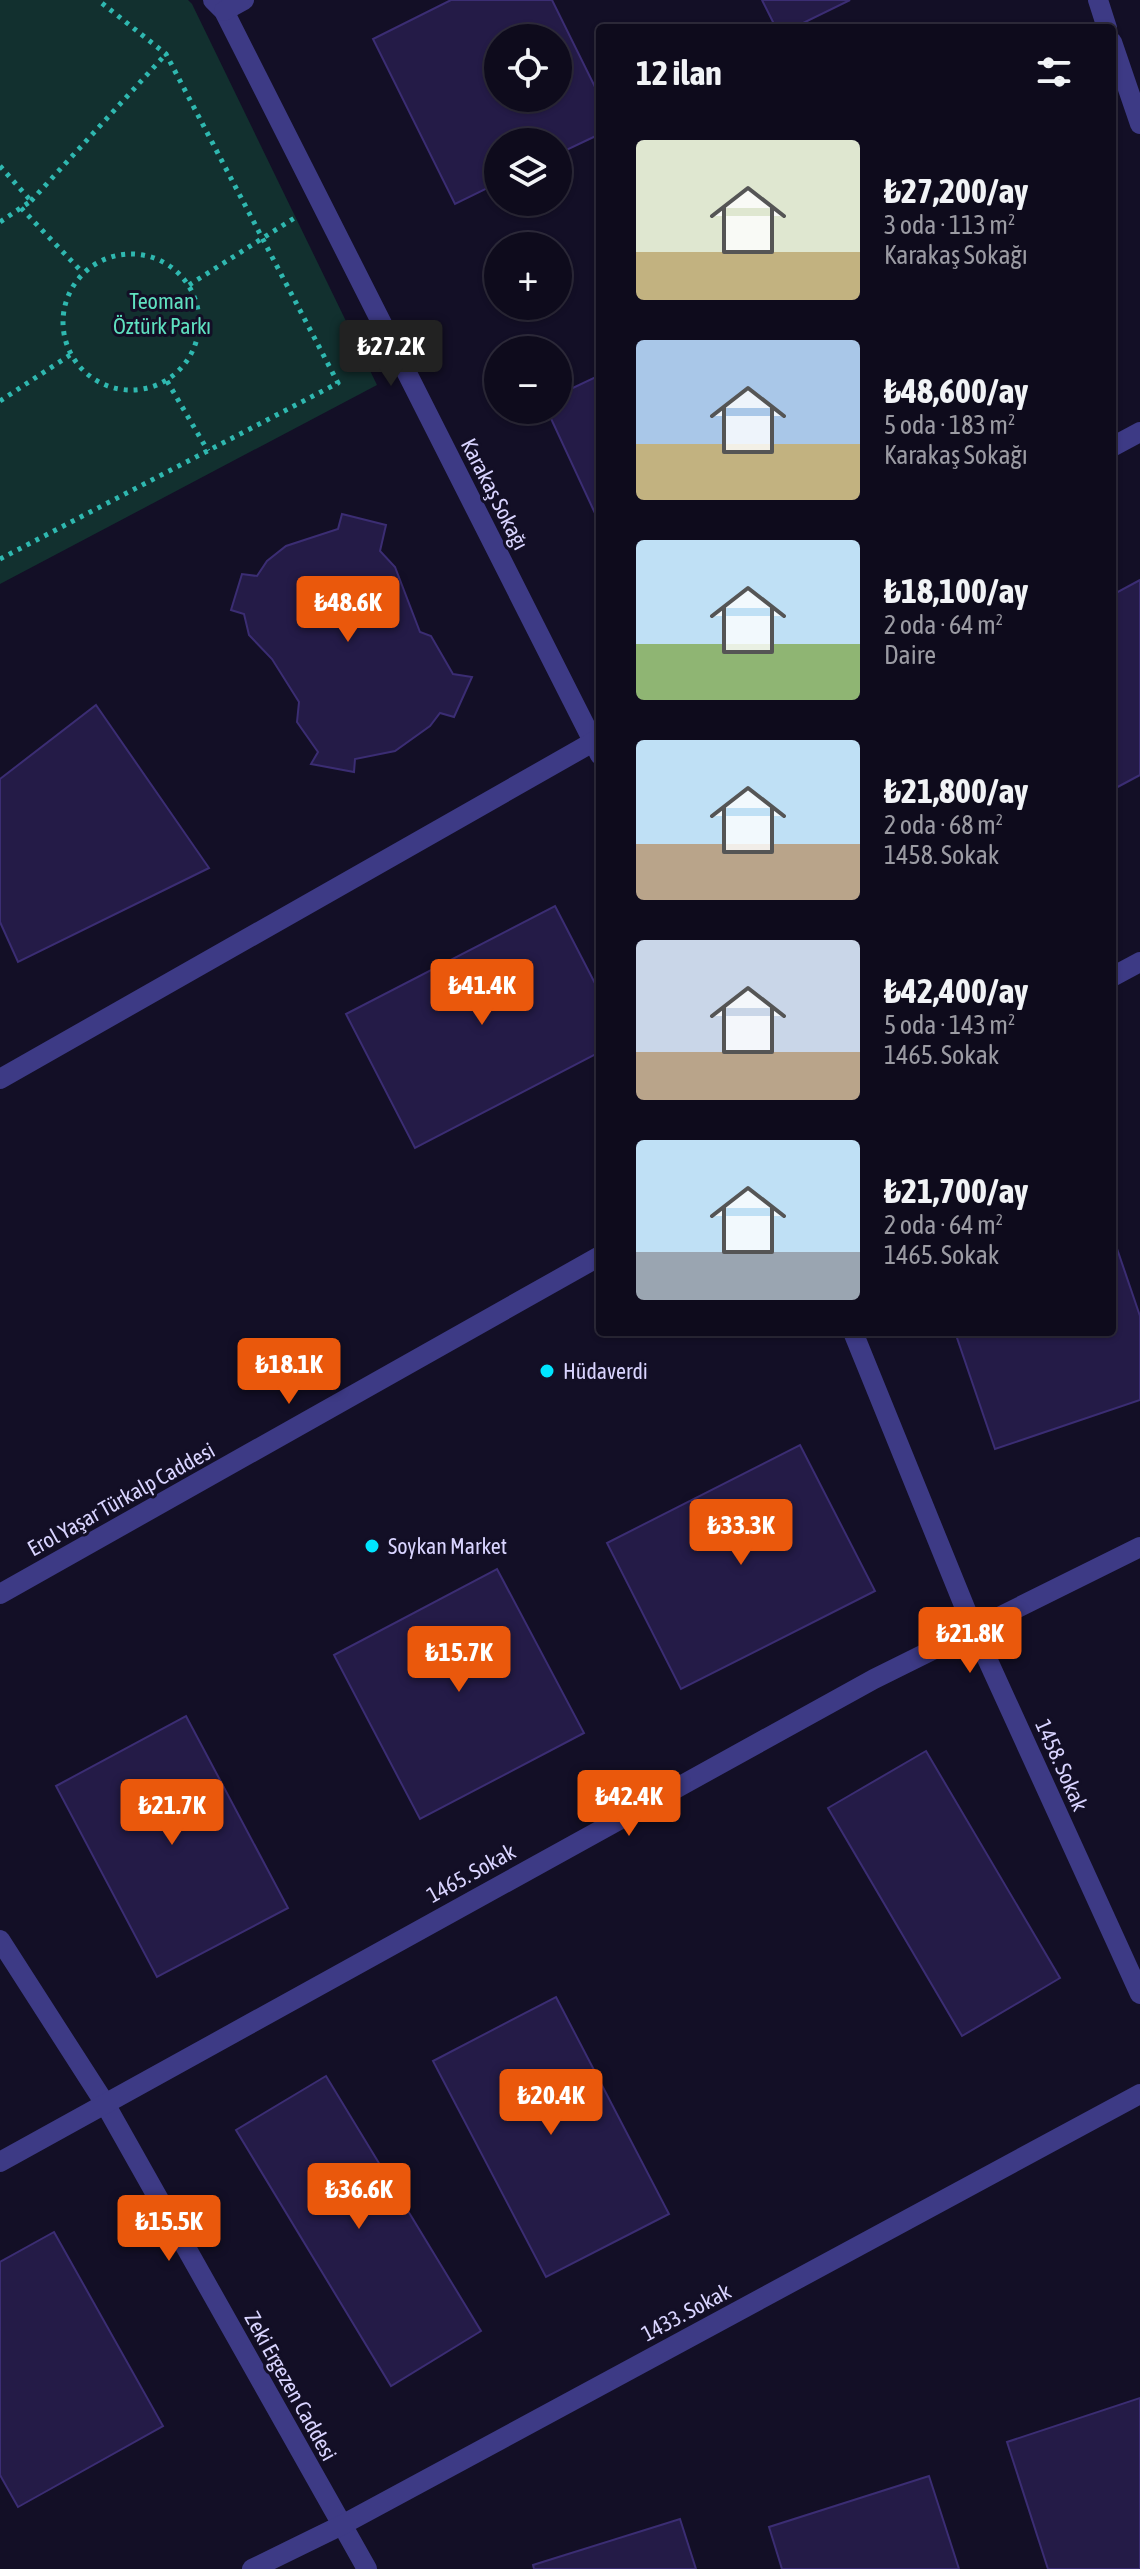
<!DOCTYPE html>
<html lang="tr">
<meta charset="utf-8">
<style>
:root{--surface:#0e0b1c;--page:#171425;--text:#f1f3f6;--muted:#9b9ba3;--line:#2e2b3b;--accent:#ea580c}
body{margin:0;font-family:"Asap Condensed",sans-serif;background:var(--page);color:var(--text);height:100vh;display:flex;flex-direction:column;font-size:30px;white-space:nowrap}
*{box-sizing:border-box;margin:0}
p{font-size:26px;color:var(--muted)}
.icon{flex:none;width:44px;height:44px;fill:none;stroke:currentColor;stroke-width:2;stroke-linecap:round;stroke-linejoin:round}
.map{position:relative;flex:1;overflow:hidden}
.details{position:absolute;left:596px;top:24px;width:520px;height:1312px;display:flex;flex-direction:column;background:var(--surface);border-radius:8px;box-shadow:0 2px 6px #0004,0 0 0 2px var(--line)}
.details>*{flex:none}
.buttons{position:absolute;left:484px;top:24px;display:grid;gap:16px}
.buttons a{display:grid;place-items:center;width:88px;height:88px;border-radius:50%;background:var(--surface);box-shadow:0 2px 6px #0004,0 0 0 2px var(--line);font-size:40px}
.price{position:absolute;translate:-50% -68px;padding:0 18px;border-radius:8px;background:var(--accent);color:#fff;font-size:26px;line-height:52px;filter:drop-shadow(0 2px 4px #0008)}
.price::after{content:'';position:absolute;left:50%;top:48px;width:24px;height:18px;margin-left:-12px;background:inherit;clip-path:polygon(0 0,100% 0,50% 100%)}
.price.active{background:#222;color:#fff}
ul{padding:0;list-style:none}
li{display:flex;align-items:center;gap:24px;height:200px;padding:0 40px}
li span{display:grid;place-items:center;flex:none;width:224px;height:160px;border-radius:8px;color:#555}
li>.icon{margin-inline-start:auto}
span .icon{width:96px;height:96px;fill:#fffc;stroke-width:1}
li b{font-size:34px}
h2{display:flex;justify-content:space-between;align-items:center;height:96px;padding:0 40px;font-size:34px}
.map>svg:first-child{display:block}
.green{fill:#12302f}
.building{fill:#241b47;stroke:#3b2d73;stroke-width:2;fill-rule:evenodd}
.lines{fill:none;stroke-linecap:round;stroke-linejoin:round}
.path{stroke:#2fb8b0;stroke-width:5;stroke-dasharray:4 6;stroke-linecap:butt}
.minor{stroke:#3d3a85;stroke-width:20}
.tertiary{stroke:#3d3a85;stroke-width:20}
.poi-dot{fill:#00e5ff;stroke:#130f26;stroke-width:3}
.labels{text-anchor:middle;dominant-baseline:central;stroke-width:6;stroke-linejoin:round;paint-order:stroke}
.park-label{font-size:22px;fill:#5fe0c0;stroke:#130f26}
.street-label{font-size:22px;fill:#d9d4ff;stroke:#130f26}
.poi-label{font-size:22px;fill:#d9d4ff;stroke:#130f26;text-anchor:start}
</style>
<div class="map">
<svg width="1140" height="2569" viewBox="0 0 1140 2569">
<rect width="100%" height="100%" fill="#130f26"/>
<path class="green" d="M 0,0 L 188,0 L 192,4 L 377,385 L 0,584 Z"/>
<g class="building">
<path d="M 451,0 L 552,0 L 600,97 L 600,134 L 558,154 L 558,142 L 498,142 L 498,183 L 455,204 L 373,39 ZM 498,38 L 558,38 L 558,98 L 498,98 Z"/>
<path d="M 762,0 L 850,0 L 793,28 L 776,28 Z"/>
<path d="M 600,375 L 600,524 L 547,410 L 558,410 L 558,395 Z"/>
<path d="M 342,514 L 386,525 L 380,551 L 395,567 L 420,632 L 431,636 L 453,674 L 472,677 L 454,717 L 440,713 L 430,726 L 395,751 L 355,759 L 354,772 L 311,764 L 318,752 L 297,722 L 299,702 L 272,659 L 249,635 L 244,614 L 231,610 L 242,574 L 257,576 L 267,561 L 286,546 L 338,529 Z"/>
<path d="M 1140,580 L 1140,775 L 1112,790 L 1112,595 Z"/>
<path d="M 96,705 L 209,868 L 18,962 L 0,922 L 0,779 Z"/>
<path d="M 555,906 L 600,993 L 600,1052 L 415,1148 L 346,1014 Z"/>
<path d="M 1112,1234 L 1140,1316 L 1140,1400 L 995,1449 L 955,1332 L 1112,1332 Z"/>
<path d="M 800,1445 L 875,1591 L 681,1689 L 607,1543 Z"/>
<path d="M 497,1569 L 584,1733 L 420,1819 L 334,1655 Z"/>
<path d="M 186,1716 L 288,1908 L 157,1977 L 56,1786 Z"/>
<path d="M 926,1751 L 1060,1978 L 962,2036 L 828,1808 Z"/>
<path d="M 556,1997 L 669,2214 L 546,2277 L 433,2061 Z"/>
<path d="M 326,2076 L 481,2331 L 391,2386 L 236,2130 Z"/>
<path d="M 54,2232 L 163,2426 L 18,2507 L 0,2475 L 0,2262 Z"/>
<path d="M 1140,2398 L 1140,2569 L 1048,2569 L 1007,2442 Z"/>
<path d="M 929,2476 L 959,2569 L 782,2569 L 769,2527 Z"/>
<path d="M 680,2519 L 696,2569 L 534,2569 L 533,2565 Z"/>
</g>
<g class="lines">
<g class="path">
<path d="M 0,166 L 31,201 L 0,222"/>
<path d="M 31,201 L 166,54"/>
<path d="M 21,208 L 83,273"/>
<circle cx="131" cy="322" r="68"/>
<path d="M 189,285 L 296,217"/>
<path d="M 167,381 L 208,451"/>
<path d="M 0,401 L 70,355"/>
<path d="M 0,559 L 338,383 L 166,54 L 98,0"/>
</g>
<g class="minor">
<path d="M 213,0 L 224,11 L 600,755"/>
<path d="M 1098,0 L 1107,28"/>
<path d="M 224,11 L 244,0"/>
<path d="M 1112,42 L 1140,124"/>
<path d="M 1112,447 L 1140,432"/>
<path d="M 0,1079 L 600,738"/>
<path d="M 853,1332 L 974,1630 L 1140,1994"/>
<path d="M 0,1940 L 104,2102 L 367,2569"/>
<path d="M 0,2162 L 874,1679 L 1140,1547"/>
<path d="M 252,2569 L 342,2525 L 1140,2094"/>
</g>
<g class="tertiary">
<path d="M 1112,977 L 1140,962"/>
<path d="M 0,1594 L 600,1256"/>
</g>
</g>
<g class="poi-dot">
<circle cx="547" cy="1371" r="8"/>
<circle cx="372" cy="1546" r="8"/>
</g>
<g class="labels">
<g class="park-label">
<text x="162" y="301">Teoman<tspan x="162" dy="25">Öztürk Parkı</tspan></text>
</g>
<g class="street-label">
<text transform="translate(495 494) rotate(63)">Karakaş Sokağı</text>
<text transform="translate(121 1499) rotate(-29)">Erol Yaşar Türkalp Caddesi</text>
<text transform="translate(1062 1765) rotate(66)">1458. Sokak</text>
<text transform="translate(471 1873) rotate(-29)">1465. Sokak</text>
<text transform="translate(686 2312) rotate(-28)">1433. Sokak</text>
<text transform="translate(291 2386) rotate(61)">Zeki Ergezen Caddesi</text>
</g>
<g class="poi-label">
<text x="563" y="1371">Hüdaverdi</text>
<text x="388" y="1546">Soykan Market</text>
</g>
</g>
</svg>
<div class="buttons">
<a><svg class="icon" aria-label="locate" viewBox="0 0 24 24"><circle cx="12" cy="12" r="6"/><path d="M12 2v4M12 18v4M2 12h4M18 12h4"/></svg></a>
<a><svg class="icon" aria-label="layers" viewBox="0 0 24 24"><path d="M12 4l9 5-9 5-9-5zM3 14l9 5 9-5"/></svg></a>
<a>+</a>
<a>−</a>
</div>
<b class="price active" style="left:391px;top:388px">₺27.2K</b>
<b class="price" style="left:348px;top:644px">₺48.6K</b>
<b class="price" style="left:482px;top:1027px">₺41.4K</b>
<b class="price" style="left:289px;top:1406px">₺18.1K</b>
<b class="price" style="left:741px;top:1567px">₺33.3K</b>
<b class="price" style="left:970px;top:1675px">₺21.8K</b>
<b class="price" style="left:459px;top:1694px">₺15.7K</b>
<b class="price" style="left:629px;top:1838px">₺42.4K</b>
<b class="price" style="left:172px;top:1847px">₺21.7K</b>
<b class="price" style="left:551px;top:2137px">₺20.4K</b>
<b class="price" style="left:359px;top:2231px">₺36.6K</b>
<b class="price" style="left:169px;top:2263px">₺15.5K</b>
<section class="details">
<h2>12 ilan<svg class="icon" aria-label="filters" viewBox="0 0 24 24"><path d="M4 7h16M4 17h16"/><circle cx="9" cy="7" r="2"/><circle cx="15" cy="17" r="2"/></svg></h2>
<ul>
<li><span style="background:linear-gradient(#dfe7d0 70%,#c2b280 0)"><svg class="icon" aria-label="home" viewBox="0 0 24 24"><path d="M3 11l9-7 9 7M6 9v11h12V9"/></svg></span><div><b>₺27,200/ay</b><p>3 oda · 113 m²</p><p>Karakaş Sokağı</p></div></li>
<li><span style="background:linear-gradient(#a9c7e8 65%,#c2b280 0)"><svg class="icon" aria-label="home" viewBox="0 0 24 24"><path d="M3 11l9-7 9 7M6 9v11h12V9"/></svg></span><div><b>₺48,600/ay</b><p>5 oda · 183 m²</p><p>Karakaş Sokağı</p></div></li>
<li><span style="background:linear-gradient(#bfe0f5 65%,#8fb573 0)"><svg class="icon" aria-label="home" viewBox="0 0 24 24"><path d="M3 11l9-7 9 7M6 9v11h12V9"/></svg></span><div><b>₺18,100/ay</b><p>2 oda · 64 m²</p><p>Daire</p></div></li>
<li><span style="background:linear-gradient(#bfe0f5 65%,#b9a48a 0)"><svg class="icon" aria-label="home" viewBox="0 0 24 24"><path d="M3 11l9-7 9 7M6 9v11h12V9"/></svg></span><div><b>₺21,800/ay</b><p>2 oda · 68 m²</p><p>1458. Sokak</p></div></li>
<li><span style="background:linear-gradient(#c9d6e8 70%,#b9a48a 0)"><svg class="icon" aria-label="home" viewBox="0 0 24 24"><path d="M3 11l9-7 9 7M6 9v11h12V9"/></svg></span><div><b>₺42,400/ay</b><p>5 oda · 143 m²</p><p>1465. Sokak</p></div></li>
<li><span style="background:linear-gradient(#bfe0f5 70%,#9aa5b1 0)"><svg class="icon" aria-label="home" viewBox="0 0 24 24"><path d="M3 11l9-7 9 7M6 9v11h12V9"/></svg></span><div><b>₺21,700/ay</b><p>2 oda · 64 m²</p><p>1465. Sokak</p></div></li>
</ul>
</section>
</div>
